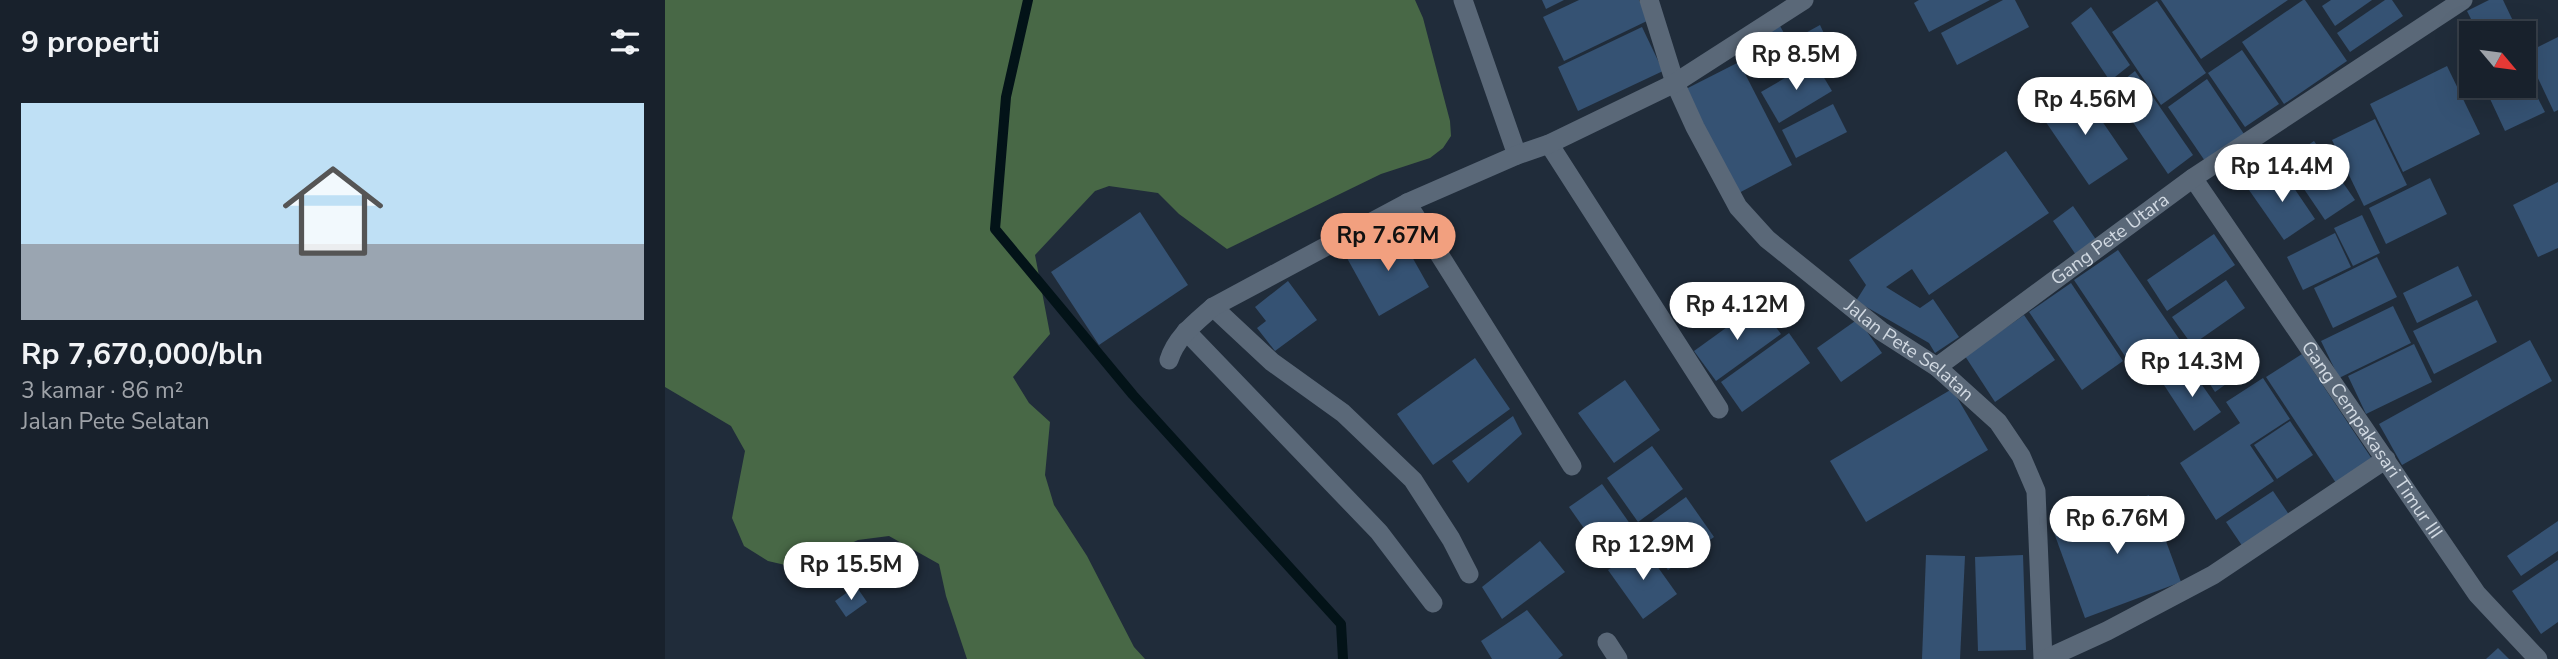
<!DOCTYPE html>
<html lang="id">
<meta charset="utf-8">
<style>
:root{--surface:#18212c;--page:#212934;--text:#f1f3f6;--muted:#9fa3a9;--line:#363e48;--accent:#f2a07f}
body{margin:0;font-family:"Nunito Sans",sans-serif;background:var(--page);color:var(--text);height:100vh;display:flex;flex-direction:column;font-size:26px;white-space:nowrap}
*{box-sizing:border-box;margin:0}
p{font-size:23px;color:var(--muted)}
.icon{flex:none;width:38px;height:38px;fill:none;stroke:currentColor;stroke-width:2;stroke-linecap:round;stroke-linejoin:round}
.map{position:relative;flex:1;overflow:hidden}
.details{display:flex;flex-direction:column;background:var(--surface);width:665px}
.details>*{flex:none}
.needle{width:46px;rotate:119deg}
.buttons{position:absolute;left:1794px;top:21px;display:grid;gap:14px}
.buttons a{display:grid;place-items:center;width:77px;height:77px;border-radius:0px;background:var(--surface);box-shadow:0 7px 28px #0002,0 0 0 2px var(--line);font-size:35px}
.price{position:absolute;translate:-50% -60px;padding:0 16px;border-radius:24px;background:#fff;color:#222;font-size:23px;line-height:46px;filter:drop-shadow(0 2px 4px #0008)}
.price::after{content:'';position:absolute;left:50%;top:42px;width:21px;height:16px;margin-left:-10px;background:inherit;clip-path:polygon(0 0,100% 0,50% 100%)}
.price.selected{background:var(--accent);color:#111}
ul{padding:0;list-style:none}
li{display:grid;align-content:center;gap:14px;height:371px;padding:0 21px}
li span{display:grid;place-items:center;height:217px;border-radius:0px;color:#555}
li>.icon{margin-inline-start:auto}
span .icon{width:126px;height:126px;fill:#fffc;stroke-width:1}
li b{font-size:30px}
h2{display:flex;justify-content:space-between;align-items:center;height:84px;padding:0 21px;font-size:30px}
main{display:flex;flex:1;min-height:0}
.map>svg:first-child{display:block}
.forest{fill:#486846}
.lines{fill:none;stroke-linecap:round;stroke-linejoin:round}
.stream{stroke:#031318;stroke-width:10}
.building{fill:#355273}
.minor{stroke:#5a6878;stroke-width:19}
.labels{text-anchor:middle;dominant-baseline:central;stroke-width:7;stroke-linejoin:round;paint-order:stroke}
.street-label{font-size:19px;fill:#d1d9e2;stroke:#0f141a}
</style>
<main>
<section class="details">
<h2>9 properti<svg class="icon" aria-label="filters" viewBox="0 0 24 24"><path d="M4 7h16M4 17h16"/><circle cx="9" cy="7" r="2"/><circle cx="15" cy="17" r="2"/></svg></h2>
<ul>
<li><span style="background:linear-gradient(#bfe0f5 65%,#9aa5b1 0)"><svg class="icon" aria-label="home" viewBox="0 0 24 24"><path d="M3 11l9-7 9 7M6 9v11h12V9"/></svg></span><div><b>Rp 7,670,000/bln</b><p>3 kamar · 86 m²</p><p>Jalan Pete Selatan</p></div></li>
</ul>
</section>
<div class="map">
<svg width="1893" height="659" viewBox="0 0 1893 659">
<rect width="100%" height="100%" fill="#202c3a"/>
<path class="forest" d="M 0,0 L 750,0 L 758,18 L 785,121 L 786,136 L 778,148 L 765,158 L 716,174 L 562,249 L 514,214 L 493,193 L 444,186 L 430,191 L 370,255 L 385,334 L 348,377 L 364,403 L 385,422 L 380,475 L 389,505 L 422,556 L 469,647 L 480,659 L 302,659 L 281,596 L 274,564 L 224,536 L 193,540 L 133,568 L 103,561 L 79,546 L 67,518 L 80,451 L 66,426 L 0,387 Z"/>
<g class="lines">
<path class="stream" d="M 363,0 L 341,97 L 330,229 L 468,395 L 676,624 L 678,659"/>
</g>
<g class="building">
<path d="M 877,0 L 899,0 L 881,9 Z"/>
<path d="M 914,0 L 974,0 L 984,20 L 899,61 L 878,17 Z"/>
<path d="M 1254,0 L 1325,0 L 1264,32 L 1249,3 Z"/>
<path d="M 1338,0 L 1350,0 L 1364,27 L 1292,65 L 1276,33 Z"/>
<path d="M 1496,0 L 1623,0 L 1536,59 Z"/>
<path d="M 1638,0 L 1640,0 L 1682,61 L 1619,104 L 1577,42 Z"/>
<path d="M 1666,0 L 1707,0 L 1670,26 L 1657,6 Z"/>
<path d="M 1720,0 L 1727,0 L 1738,16 L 1685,52 L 1672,33 Z"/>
<path d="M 1824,0 L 1838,0 L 1849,23 L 1827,33 L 1813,33 L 1802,11 Z"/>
<path d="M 1492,1 L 1541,73 L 1496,105 L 1447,32 Z"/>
<path d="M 1426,7 L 1465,65 L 1445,81 L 1406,23 Z"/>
<path d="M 1155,25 L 1164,44 L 1109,73 L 1103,62 L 1086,71 L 1074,48 L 1115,26 L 1124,42 Z"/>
<path d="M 977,27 L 998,71 L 913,111 L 893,67 Z"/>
<path d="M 1893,37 L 1893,110 L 1889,112 L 1861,53 Z"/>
<path d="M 1577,50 L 1614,104 L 1580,127 L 1543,73 Z"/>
<path d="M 1149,61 L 1167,91 L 1114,123 L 1096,92 Z"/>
<path d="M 1074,62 L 1127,165 L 1070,195 L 1017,91 Z"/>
<path d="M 1782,66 L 1815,134 L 1738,172 L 1705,104 Z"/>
<path d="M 1858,69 L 1880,112 L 1840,131 L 1819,86 L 1858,86 Z"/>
<path d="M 1470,71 L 1528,155 L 1503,174 L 1446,90 Z"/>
<path d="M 1542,79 L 1579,134 L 1540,161 L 1503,107 Z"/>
<path d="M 1415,89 L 1463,159 L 1424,185 L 1376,115 Z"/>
<path d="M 1168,104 L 1182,132 L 1131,158 L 1117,130 Z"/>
<path d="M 1710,119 L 1742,185 L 1699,206 L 1667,140 Z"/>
<path d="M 1649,141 L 1690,200 L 1660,220 L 1620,161 Z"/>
<path d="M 1341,151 L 1384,213 L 1264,295 L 1247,269 L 1221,287 L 1255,308 L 1268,299 L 1294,337 L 1270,353 L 1264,343 L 1191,301 L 1201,285 L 1184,260 Z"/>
<path d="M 1616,169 L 1650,219 L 1619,240 L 1584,190 Z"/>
<path d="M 1765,178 L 1782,214 L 1721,244 L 1704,208 Z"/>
<path d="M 1893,182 L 1893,248 L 1873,257 L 1848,205 Z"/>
<path d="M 1408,206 L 1432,241 L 1411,255 L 1388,221 Z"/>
<path d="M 475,212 L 523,285 L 434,345 L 386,272 Z"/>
<path d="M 1697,215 L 1715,253 L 1688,266 L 1669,228 Z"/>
<path d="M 732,230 L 764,287 L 714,316 L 682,258 Z"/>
<path d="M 1670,233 L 1686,267 L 1638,290 L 1622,257 Z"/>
<path d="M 1549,234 L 1570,265 L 1502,311 L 1482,280 Z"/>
<path d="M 1453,250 L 1521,349 L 1476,380 L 1409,280 Z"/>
<path d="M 1712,257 L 1732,297 L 1668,328 L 1649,288 Z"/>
<path d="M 1793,266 L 1807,296 L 1752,323 L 1738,293 Z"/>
<path d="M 1561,280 L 1580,308 L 1527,345 L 1507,317 Z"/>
<path d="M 623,281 L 652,320 L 610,351 L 592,328 L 601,321 L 590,307 Z"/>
<path d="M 1406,283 L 1458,361 L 1417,390 L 1364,312 Z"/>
<path d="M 1812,300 L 1832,342 L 1769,374 L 1748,331 Z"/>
<path d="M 1094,304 L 1116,334 L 1051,381 L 1029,351 Z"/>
<path d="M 1728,306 L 1746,343 L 1674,378 L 1656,341 Z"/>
<path d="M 1359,315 L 1390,360 L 1330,402 L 1300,356 Z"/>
<path d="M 1193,319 L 1217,353 L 1176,382 L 1152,348 Z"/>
<path d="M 1124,333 L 1145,363 L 1077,412 L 1056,382 Z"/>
<path d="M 1562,339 L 1582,369 L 1550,392 L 1530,361 Z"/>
<path d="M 1865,340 L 1887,381 L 1737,465 L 1714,424 Z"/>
<path d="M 1749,344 L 1767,382 L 1701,414 L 1683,376 Z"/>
<path d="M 1637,354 L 1707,459 L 1671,483 L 1601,377 Z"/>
<path d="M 810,358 L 845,409 L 768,465 L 732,414 Z"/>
<path d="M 1525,368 L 1556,412 L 1529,431 L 1499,385 Z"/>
<path d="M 1598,378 L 1625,419 L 1585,445 L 1609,481 L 1551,520 L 1515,463 L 1575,423 L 1561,402 Z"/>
<path d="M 960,380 L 995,430 L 949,463 L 913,413 Z"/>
<path d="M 1287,389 L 1323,450 L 1201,522 L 1165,461 Z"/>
<path d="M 848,416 L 857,434 L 803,483 L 787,461 Z"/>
<path d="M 1625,421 L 1648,455 L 1612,479 L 1589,445 Z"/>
<path d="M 987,446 L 1018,489 L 973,522 L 942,478 Z"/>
<path d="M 937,484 L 975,538 L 942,561 L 904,507 Z"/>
<path d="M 1608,491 L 1627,519 L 1580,550 L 1561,522 Z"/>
<path d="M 1484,495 L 1516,582 L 1420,618 L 1388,530 Z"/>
<path d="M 1021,497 L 1049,537 L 1003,570 L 975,530 Z"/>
<path d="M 1893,521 L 1893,551 L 1856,576 L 1842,556 Z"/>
<path d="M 875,541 L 900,572 L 837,619 L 817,587 Z"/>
<path d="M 977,545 L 1012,594 L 978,619 L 943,570 Z"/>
<path d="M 1261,555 L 1300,556 L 1295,659 L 1257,659 Z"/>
<path d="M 1358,555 L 1361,650 L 1313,651 L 1310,557 Z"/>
<path d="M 1893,560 L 1893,622 L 1876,634 L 1847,591 Z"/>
<path d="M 191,586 L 202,602 L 181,617 L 170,601 Z"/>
<path d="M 862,610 L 898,655 L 893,659 L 827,659 L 816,641 Z"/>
<path d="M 1833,648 L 1844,659 L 1821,659 Z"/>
</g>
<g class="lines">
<g class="minor">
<path d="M 798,0 L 852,155"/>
<path id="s1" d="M 984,0 L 1010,83 L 1030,127 L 1073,207 L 1102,239 L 1216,331 L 1272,367 L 1333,422 L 1356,456 L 1371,491 L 1378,659"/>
<path d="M 884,144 L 1054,409"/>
<path id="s2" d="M 1528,178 L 1812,594 L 1873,659"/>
<path d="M 742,203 L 907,466"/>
<path d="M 548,307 L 607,362 L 678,413 L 748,480 L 786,539 L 804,574"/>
<path d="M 521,331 L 714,532 L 768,603"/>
<path d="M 504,360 C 511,337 530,323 548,307 L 742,203 L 852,155 L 884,144 L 1010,83 L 1139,0"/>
<path id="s3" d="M 1272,367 L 1528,178 L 1798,0"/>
<path d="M 942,642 L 953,659"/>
<path d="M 1381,659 L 1442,631 L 1548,575 L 1721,459"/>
</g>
</g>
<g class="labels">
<g class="street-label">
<text stroke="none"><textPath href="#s3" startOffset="215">Gang Pete Utara</textPath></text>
<text stroke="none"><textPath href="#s1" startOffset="450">Jalan Pete Selatan</textPath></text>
<text stroke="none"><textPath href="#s2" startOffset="317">Gang Cempakasari Timur III</textPath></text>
</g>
</g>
</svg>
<div class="buttons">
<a><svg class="needle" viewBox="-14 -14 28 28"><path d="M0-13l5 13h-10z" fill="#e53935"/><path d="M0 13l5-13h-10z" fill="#9fa3a9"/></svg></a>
</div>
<b class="price" style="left:1131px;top:92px">Rp 8.5M</b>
<b class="price" style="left:1420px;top:137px">Rp 4.56M</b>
<b class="price" style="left:1617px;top:204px">Rp 14.4M</b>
<b class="price selected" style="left:723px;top:273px">Rp 7.67M</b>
<b class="price" style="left:1072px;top:342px">Rp 4.12M</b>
<b class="price" style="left:1527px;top:399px">Rp 14.3M</b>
<b class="price" style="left:1452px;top:556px">Rp 6.76M</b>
<b class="price" style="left:978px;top:582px">Rp 12.9M</b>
<b class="price" style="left:186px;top:602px">Rp 15.5M</b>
</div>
</main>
